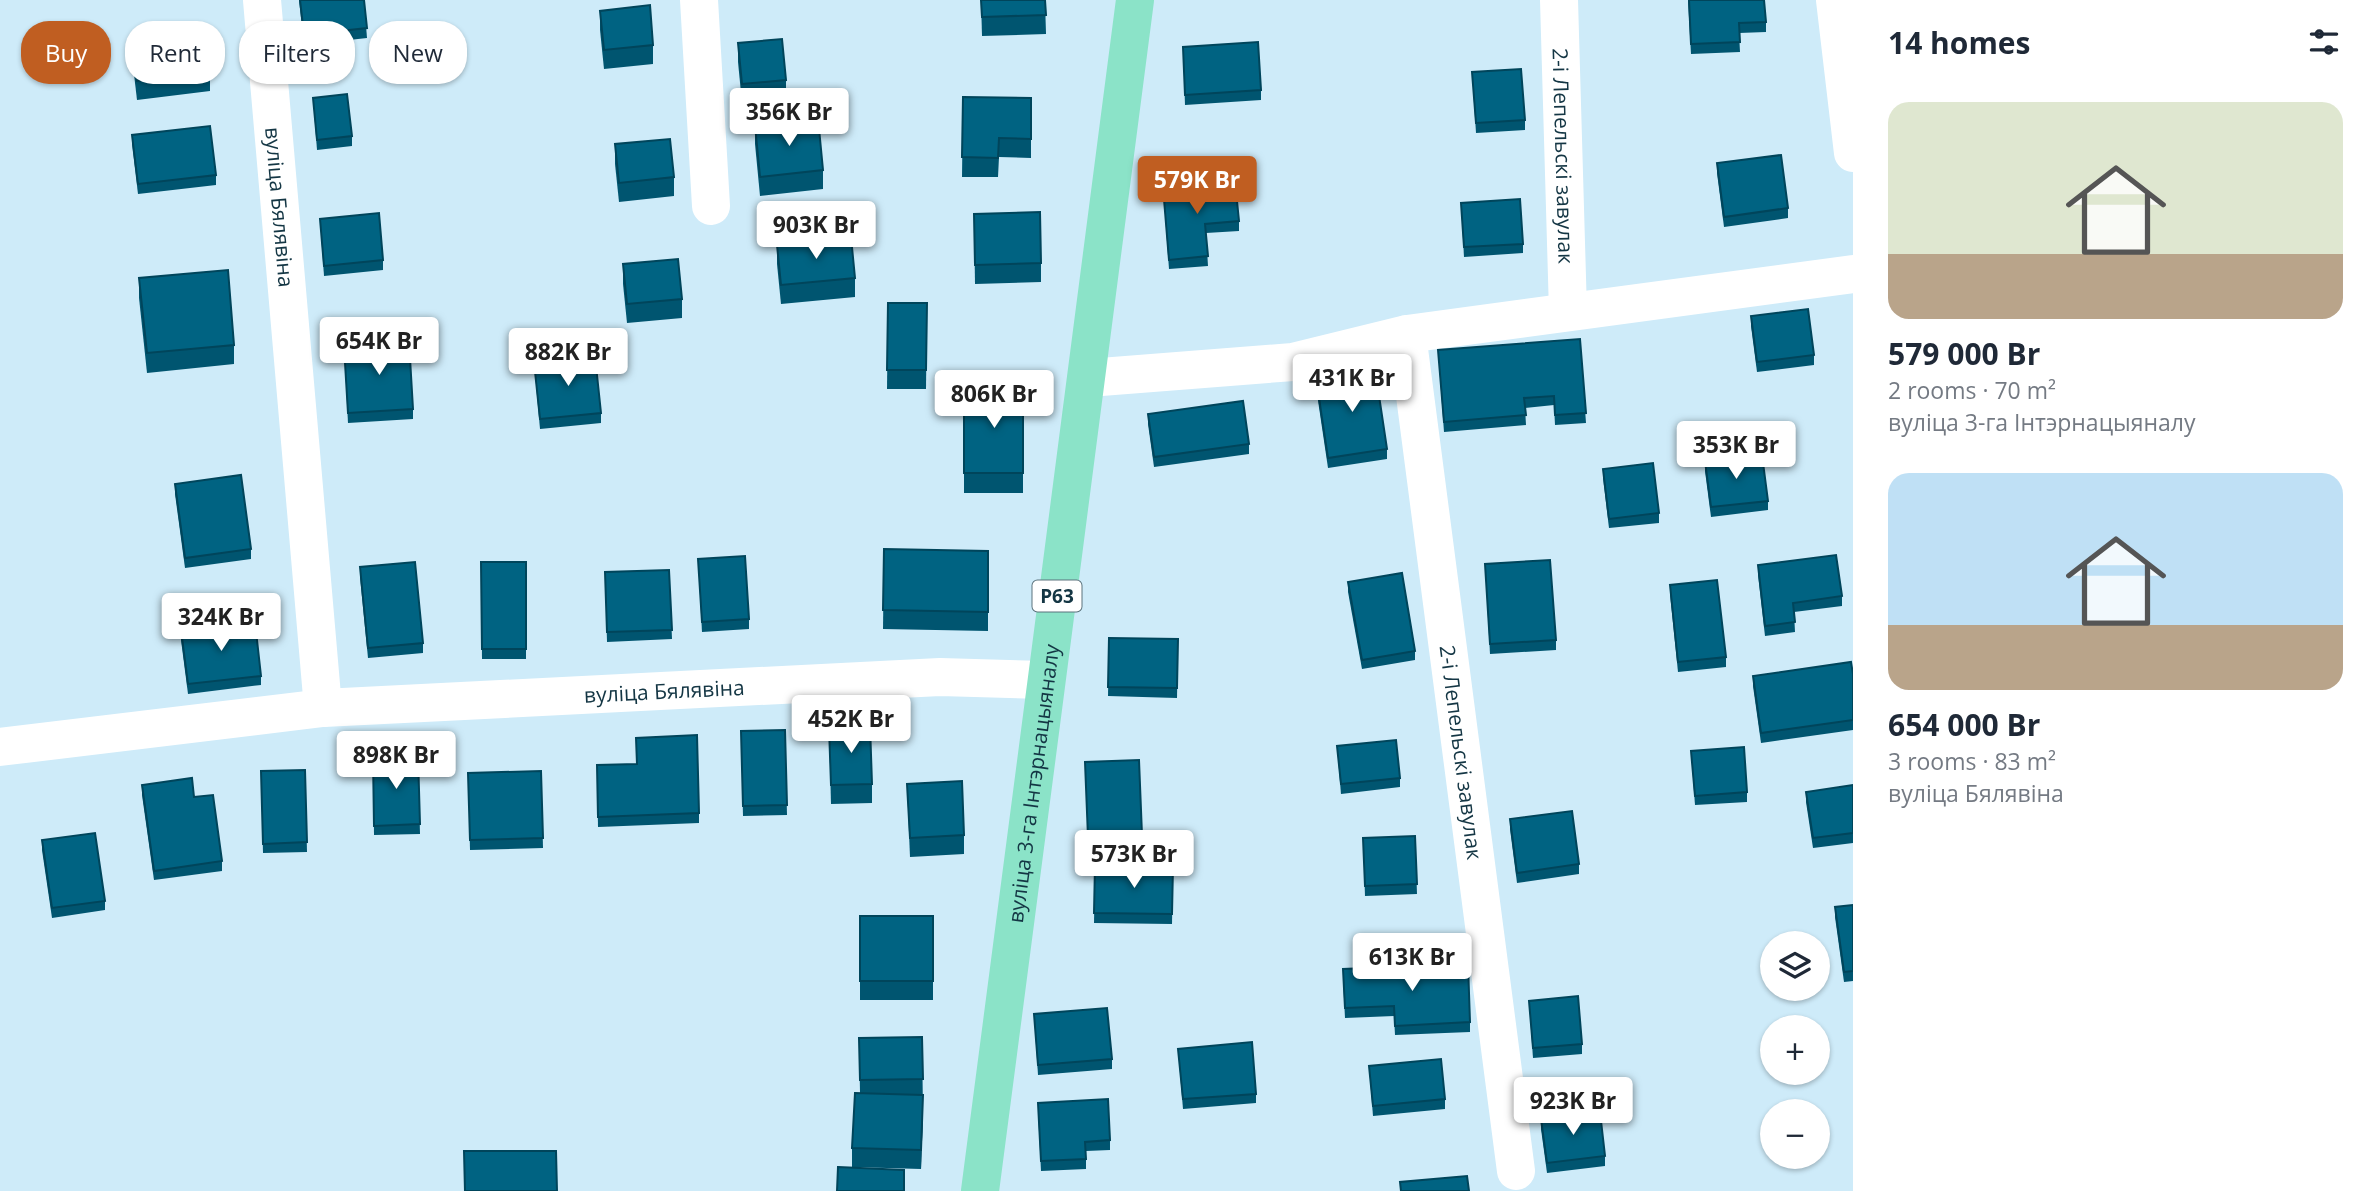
<!DOCTYPE html>
<meta charset="utf-8">
<style>
:root{--surface:#fff;--page:#f6f6f7;--text:#1f2937;--muted:#747a83;--accent:#c05e21}
body{margin:0;font-family:"Open Sans",sans-serif;background:var(--page);color:var(--text);height:100vh;display:flex;flex-direction:column;font-size:26px;white-space:nowrap}
*{box-sizing:border-box;margin:0}
p{font-size:23px;color:var(--muted)}
.icon{flex:none;width:38px;height:38px;fill:none;stroke:currentColor;stroke-width:2;stroke-linecap:round;stroke-linejoin:round}
.map{position:relative;flex:1;overflow:hidden}
.sheet{display:flex;flex-direction:column;background:var(--surface);width:525px}
.sheet>*{flex:none}
.hud{position:absolute;left:21px;top:21px;width:665px;height:63px;display:flex;gap:14px}
.controls{position:absolute;left:1760px;top:931px;display:grid;gap:14px}
.controls a{display:grid;place-items:center;width:70px;height:70px;border-radius:50%;background:var(--surface);box-shadow:0 2px 5px #0004;font-size:35px}
.price{position:absolute;translate:-50% -60px;padding:0 16px;border-radius:7px;background:#fff;color:#222;font-size:23px;line-height:46px;filter:drop-shadow(0 2px 4px #0008)}
.price::after{content:'';position:absolute;left:50%;top:42px;width:21px;height:16px;margin-left:-10px;background:inherit;clip-path:polygon(0 0,100% 0,50% 100%)}
.price.on{background:var(--accent);color:#fff}
ul{padding:0;list-style:none}
li{display:grid;align-content:center;gap:14px;height:371px;padding:0 35px}
li span{display:grid;place-items:center;height:217px;border-radius:21px;color:#555}
li>.icon{margin-inline-start:auto}
span .icon{width:126px;height:126px;fill:#fffc;stroke-width:1}
li b{font-size:30px}
h2{display:flex;justify-content:space-between;align-items:center;height:84px;padding:0 35px;font-size:30px}
.tag{padding:0 24px;border-radius:28px;background:var(--surface);box-shadow:0 2px 5px #0004;font-size:24px;line-height:63px}
.tag.on{background:var(--accent);color:#fff}
main{display:flex;flex:1;min-height:0}
.map>svg:first-child{display:block}
.lines{fill:none;stroke-linecap:round;stroke-linejoin:round}
.minor{stroke:#fff;stroke-width:38}
.major{stroke:#8be3c8;stroke-width:38}
.wall{fill:#005570}
.shaded-wall{fill:#00455b}
.building{fill:#006382;stroke:#00455b;stroke-width:2}
.labels{text-anchor:middle;dominant-baseline:central;stroke-width:7;stroke-linejoin:round;paint-order:stroke}
.shield{fill:#fff;stroke:#5a727c;stroke-width:2}
.shield-label{font-size:19px;font-weight:bold;fill:#143644}
.street-label{font-size:21px;fill:#143644;stroke:#fff}
</style>
<main>
<div class="map">
<svg width="1853" height="1191" viewBox="0 0 1853 1191">
<rect width="100%" height="100%" fill="#ceebf9"/>
<g class="lines">
<g class="minor">
<path id="s1" d="M 262,0 L 323,708"/>
<path d="M 699,0 L 711,206"/>
<path id="s2" d="M 1559,0 L 1568,312"/>
<path d="M 1835,0 L 1853,153"/>
<path id="s3" d="M 1407,334 L 1516,1171"/>
<path d="M 1088,378 L 1293,362 L 1407,334 L 1853,274"/>
<path id="s4" d="M 0,747 L 323,708 L 940,677 L 1046,680"/>
</g>
<path class="major" id="s5" d="M 980,1191 C 1031,794 1085,397 1135,0"/>
</g>
<g class="wall">
<path d="M 299,0 L 364,0 L 367,38 L 304,45 Z"/>
<path d="M 981,0 L 1045,0 L 1046,34 L 982,36 Z"/>
<path d="M 1688,0 L 1766,22 L 1766,32 L 1739,33 L 1740,52 L 1691,54 Z"/>
<path d="M 600,11 L 653,45 L 653,64 L 604,69 L 600,30 Z"/>
<path d="M 132,37 L 210,72 L 210,91 L 137,100 L 132,57 Z"/>
<path d="M 738,43 L 786,80 L 786,99 L 742,103 L 738,62 Z"/>
<path d="M 1183,47 L 1261,90 L 1261,100 L 1185,105 Z"/>
<path d="M 1472,72 L 1525,120 L 1525,130 L 1476,133 Z"/>
<path d="M 963,97 L 1031,98 L 1031,158 L 999,157 L 998,177 L 962,177 Z"/>
<path d="M 313,98 L 352,136 L 352,146 L 317,150 Z"/>
<path d="M 755,125 L 823,170 L 823,189 L 760,196 L 755,144 Z"/>
<path d="M 132,135 L 216,175 L 216,185 L 138,194 L 132,144 Z"/>
<path d="M 615,144 L 674,177 L 674,196 L 619,202 L 615,164 Z"/>
<path d="M 1717,163 L 1788,208 L 1788,218 L 1724,227 L 1717,173 Z"/>
<path d="M 1163,187 L 1239,221 L 1239,231 L 1206,233 L 1208,266 L 1169,269 Z"/>
<path d="M 1461,203 L 1523,244 L 1523,253 L 1464,257 Z"/>
<path d="M 974,214 L 1041,263 L 1041,282 L 975,284 Z"/>
<path d="M 320,219 L 383,260 L 383,270 L 324,276 Z"/>
<path d="M 777,245 L 855,278 L 855,297 L 781,304 L 777,264 Z"/>
<path d="M 623,264 L 682,299 L 682,318 L 627,323 L 623,284 Z"/>
<path d="M 139,278 L 234,345 L 234,364 L 147,373 L 139,298 Z"/>
<path d="M 888,303 L 927,303 L 926,389 L 887,389 Z"/>
<path d="M 1751,316 L 1814,355 L 1814,365 L 1757,372 L 1751,326 Z"/>
<path d="M 1580,339 L 1586,423 L 1555,425 L 1554,405 L 1525,408 L 1526,425 L 1444,432 L 1438,350 Z"/>
<path d="M 344,346 L 413,409 L 413,419 L 348,423 Z"/>
<path d="M 534,362 L 601,413 L 601,423 L 540,429 Z"/>
<path d="M 1316,378 L 1387,449 L 1387,459 L 1328,468 L 1316,387 Z"/>
<rect x="964" y="387" width="59" height="106"/>
<path d="M 1148,414 L 1249,444 L 1249,454 L 1154,467 L 1148,424 Z"/>
<path d="M 1705,461 L 1768,501 L 1768,510 L 1711,517 L 1705,471 Z"/>
<path d="M 1603,469 L 1659,513 L 1659,523 L 1609,528 L 1603,478 Z"/>
<path d="M 175,484 L 251,549 L 251,559 L 185,568 L 175,494 Z"/>
<path d="M 884,549 L 988,551 L 988,631 L 883,629 Z"/>
<path d="M 698,559 L 749,619 L 749,629 L 702,632 Z"/>
<path d="M 481,562 L 526,562 L 526,659 L 482,659 Z"/>
<path d="M 1485,564 L 1556,640 L 1556,650 L 1490,654 Z"/>
<path d="M 1758,565 L 1842,596 L 1842,606 L 1794,612 L 1795,632 L 1765,636 L 1758,575 Z"/>
<path d="M 360,567 L 423,643 L 423,653 L 368,658 L 360,577 Z"/>
<path d="M 669,570 L 672,639 L 607,642 L 605,572 Z"/>
<path d="M 1348,582 L 1415,651 L 1415,660 L 1362,669 L 1348,592 Z"/>
<path d="M 1670,585 L 1726,657 L 1726,667 L 1678,672 L 1670,594 Z"/>
<path d="M 181,630 L 261,676 L 261,685 L 188,694 L 181,640 Z"/>
<path d="M 1109,638 L 1178,639 L 1177,698 L 1108,696 Z"/>
<path d="M 1853,674 L 1853,730 L 1761,743 L 1753,686 L 1753,676 Z"/>
<path d="M 829,727 L 872,784 L 872,803 L 831,804 Z"/>
<path d="M 785,730 L 787,815 L 743,816 L 741,731 Z"/>
<path d="M 1337,746 L 1400,778 L 1400,787 L 1341,794 Z"/>
<path d="M 1691,751 L 1747,792 L 1747,802 L 1695,805 Z"/>
<path d="M 418,756 L 420,834 L 374,835 L 373,757 Z"/>
<path d="M 1085,762 L 1142,835 L 1142,844 L 1088,847 Z"/>
<path d="M 597,765 L 699,813 L 699,823 L 598,827 Z"/>
<path d="M 305,770 L 307,852 L 263,853 L 261,771 Z"/>
<path d="M 541,771 L 543,848 L 470,850 L 468,773 Z"/>
<path d="M 907,784 L 964,835 L 964,854 L 910,857 Z"/>
<path d="M 142,785 L 194,797 L 222,861 L 222,871 L 154,880 L 142,795 Z"/>
<path d="M 1853,785 L 1853,843 L 1813,848 L 1806,802 L 1806,792 Z"/>
<path d="M 1510,819 L 1579,864 L 1579,874 L 1517,883 L 1510,829 Z"/>
<path d="M 1415,836 L 1417,894 L 1365,896 L 1363,838 Z"/>
<path d="M 42,840 L 105,901 L 105,910 L 52,918 L 42,850 Z"/>
<path d="M 1095,865 L 1173,866 L 1172,924 L 1094,923 Z"/>
<path d="M 1853,905 L 1853,981 L 1844,982 L 1835,917 L 1835,907 Z"/>
<rect x="860" y="916" width="73" height="84"/>
<path d="M 1343,979 L 1470,1022 L 1470,1032 L 1395,1035 L 1394,1016 L 1345,1018 Z"/>
<path d="M 1529,1001 L 1582,1044 L 1582,1054 L 1533,1058 Z"/>
<path d="M 1034,1014 L 1112,1059 L 1112,1069 L 1038,1075 Z"/>
<path d="M 922,1037 L 923,1114 L 921,1169 L 852,1167 L 852,1148 L 860,1093 L 859,1038 Z"/>
<path d="M 1178,1049 L 1256,1094 L 1256,1103 L 1183,1109 Z"/>
<path d="M 1369,1066 L 1445,1099 L 1445,1109 L 1373,1116 Z"/>
<path d="M 1038,1112 L 1110,1140 L 1110,1150 L 1086,1151 L 1086,1169 L 1041,1171 Z"/>
<path d="M 1541,1119 L 1605,1156 L 1605,1166 L 1547,1173 L 1541,1129 Z"/>
</g>
<path class="shaded-wall" d="M 923,1095 L 923,1114 L 921,1169 L 921,1150 Z"/>
<g class="building">
<path d="M 300,0 L 364,0 L 367,28 L 304,35 Z"/>
<path d="M 981,0 L 1045,0 L 1046,15 L 982,17 Z"/>
<path d="M 1689,0 L 1764,0 L 1766,22 L 1739,23 L 1740,42 L 1691,44 Z"/>
<path d="M 650,5 L 653,45 L 604,50 L 600,11 Z"/>
<path d="M 205,28 L 210,72 L 137,81 L 132,37 Z"/>
<path d="M 782,39 L 786,80 L 742,84 L 738,43 Z"/>
<path d="M 1258,42 L 1261,90 L 1185,95 L 1183,47 Z"/>
<path d="M 1521,69 L 1525,120 L 1476,123 L 1472,72 Z"/>
<path d="M 347,94 L 352,136 L 317,140 L 313,98 Z"/>
<path d="M 963,97 L 1031,98 L 1031,139 L 999,138 L 998,158 L 962,157 Z"/>
<path d="M 818,118 L 823,170 L 760,177 L 755,125 Z"/>
<path d="M 210,126 L 216,175 L 138,184 L 132,135 Z"/>
<path d="M 670,139 L 674,177 L 619,183 L 615,144 Z"/>
<path d="M 1781,155 L 1788,208 L 1724,217 L 1717,163 Z"/>
<path d="M 1235,181 L 1239,221 L 1205,224 L 1208,256 L 1169,260 L 1163,187 Z"/>
<path d="M 1520,199 L 1523,244 L 1464,247 L 1461,203 Z"/>
<path d="M 1040,212 L 1041,263 L 975,265 L 974,214 Z"/>
<path d="M 379,213 L 383,260 L 324,266 L 320,219 Z"/>
<path d="M 851,237 L 855,278 L 781,285 L 777,245 Z"/>
<path d="M 678,259 L 682,299 L 627,304 L 623,264 Z"/>
<path d="M 228,270 L 234,345 L 147,353 L 139,278 Z"/>
<path d="M 888,303 L 927,303 L 926,370 L 887,370 Z"/>
<path d="M 1808,309 L 1814,355 L 1757,362 L 1751,316 Z"/>
<path d="M 1580,339 L 1586,413 L 1555,415 L 1554,396 L 1524,398 L 1526,415 L 1444,422 L 1438,350 Z"/>
<path d="M 409,341 L 413,409 L 348,413 L 344,346 Z"/>
<path d="M 595,356 L 601,413 L 540,419 L 534,362 Z"/>
<path d="M 1375,369 L 1387,449 L 1328,458 L 1316,378 Z"/>
<rect x="964" y="387" width="59" height="86"/>
<path d="M 1243,401 L 1249,444 L 1154,457 L 1148,414 Z"/>
<path d="M 1762,455 L 1768,501 L 1711,507 L 1705,461 Z"/>
<path d="M 1653,463 L 1659,513 L 1609,519 L 1603,469 Z"/>
<path d="M 241,475 L 251,549 L 185,558 L 175,484 Z"/>
<path d="M 884,549 L 988,551 L 988,612 L 883,610 Z"/>
<path d="M 1836,555 L 1842,596 L 1793,603 L 1795,622 L 1765,626 L 1758,565 Z"/>
<path d="M 745,556 L 749,619 L 702,622 L 698,559 Z"/>
<path d="M 1550,560 L 1556,640 L 1490,644 L 1485,564 Z"/>
<path d="M 415,562 L 423,643 L 368,648 L 360,567 Z"/>
<path d="M 481,562 L 526,562 L 526,649 L 482,649 Z"/>
<path d="M 669,570 L 672,630 L 607,632 L 605,572 Z"/>
<path d="M 1402,573 L 1415,651 L 1362,660 L 1348,582 Z"/>
<path d="M 1717,580 L 1726,657 L 1678,662 L 1670,585 Z"/>
<path d="M 255,622 L 261,676 L 188,684 L 181,630 Z"/>
<path d="M 1109,638 L 1178,639 L 1177,688 L 1108,687 Z"/>
<path d="M 1851,662 L 1853,674 L 1853,720 L 1761,733 L 1753,676 Z"/>
<path d="M 870,725 L 872,784 L 831,785 L 829,727 Z"/>
<path d="M 785,730 L 787,805 L 743,806 L 741,731 Z"/>
<path d="M 697,735 L 699,813 L 598,817 L 597,765 L 637,764 L 636,738 Z"/>
<path d="M 1396,740 L 1400,778 L 1341,784 L 1337,746 Z"/>
<path d="M 1744,747 L 1747,792 L 1695,796 L 1691,751 Z"/>
<path d="M 418,756 L 420,824 L 374,826 L 373,757 Z"/>
<path d="M 1139,760 L 1142,835 L 1088,837 L 1085,762 Z"/>
<path d="M 305,770 L 307,842 L 263,844 L 261,771 Z"/>
<path d="M 541,771 L 543,838 L 470,840 L 468,773 Z"/>
<path d="M 192,778 L 194,797 L 213,795 L 222,861 L 154,871 L 142,785 Z"/>
<path d="M 962,781 L 964,835 L 910,838 L 907,784 Z"/>
<path d="M 1853,785 L 1853,833 L 1813,838 L 1806,792 Z"/>
<path d="M 1572,811 L 1579,864 L 1517,873 L 1510,819 Z"/>
<path d="M 95,833 L 105,901 L 52,908 L 42,840 Z"/>
<path d="M 1415,836 L 1417,884 L 1365,886 L 1363,838 Z"/>
<path d="M 1095,865 L 1173,866 L 1172,914 L 1094,913 Z"/>
<path d="M 1853,905 L 1853,971 L 1844,972 L 1835,907 Z"/>
<rect x="860" y="916" width="73" height="65"/>
<path d="M 1468,964 L 1470,1022 L 1395,1026 L 1394,1006 L 1345,1008 L 1343,969 Z"/>
<path d="M 1578,996 L 1582,1044 L 1533,1048 L 1529,1001 Z"/>
<path d="M 1107,1008 L 1112,1059 L 1038,1065 L 1034,1014 Z"/>
<path d="M 922,1037 L 923,1079 L 860,1080 L 859,1038 Z"/>
<path d="M 1252,1042 L 1256,1094 L 1183,1099 L 1178,1049 Z"/>
<path d="M 1441,1059 L 1445,1099 L 1373,1106 L 1369,1066 Z"/>
<path d="M 855,1093 L 923,1095 L 921,1150 L 852,1148 Z"/>
<path d="M 1108,1099 L 1110,1140 L 1085,1142 L 1086,1159 L 1041,1161 L 1038,1103 Z"/>
<path d="M 1600,1112 L 1605,1156 L 1547,1163 L 1541,1119 Z"/>
<path d="M 464,1151 L 556,1151 L 557,1191 L 465,1191 Z"/>
<path d="M 838,1167 L 904,1170 L 904,1191 L 837,1191 Z"/>
<path d="M 1467,1176 L 1469,1191 L 1401,1191 L 1400,1182 Z"/>
</g>
<g class="labels">
<rect class="shield" x="1032.5" y="580.5" width="49" height="31" rx="5"/>
<g class="shield-label">
<text x="1057" y="596">Р63</text>
</g>
<g class="street-label">
<text stroke="none"><textPath href="#s2" startOffset="156">2-і Лепельскі завулак</textPath></text>
<text stroke="none"><textPath href="#s1" startOffset="208">вуліца Бялявіна</textPath></text>
<text stroke="none"><textPath href="#s4" startOffset="667">вуліца Бялявіна</textPath></text>
<text stroke="none"><textPath href="#s3" startOffset="422">2-і Лепельскі завулак</textPath></text>
<text stroke="none"><textPath href="#s5" startOffset="411">вуліца 3-га Інтэрнацыяналу</textPath></text>
</g>
</g>
</svg>
<div class="controls">
<a><svg class="icon" aria-label="layers" viewBox="0 0 24 24"><path d="M12 4l9 5-9 5-9-5zM3 14l9 5 9-5"/></svg></a>
<a>+</a>
<a>−</a>
</div>
<b class="price" style="left:789px;top:148px">356K Br</b>
<b class="price on" style="left:1197px;top:216px">579K Br</b>
<b class="price" style="left:816px;top:261px">903K Br</b>
<b class="price" style="left:379px;top:377px">654K Br</b>
<b class="price" style="left:568px;top:388px">882K Br</b>
<b class="price" style="left:1352px;top:414px">431K Br</b>
<b class="price" style="left:994px;top:430px">806K Br</b>
<b class="price" style="left:1736px;top:481px">353K Br</b>
<b class="price" style="left:221px;top:653px">324K Br</b>
<b class="price" style="left:851px;top:755px">452K Br</b>
<b class="price" style="left:396px;top:791px">898K Br</b>
<b class="price" style="left:1134px;top:890px">573K Br</b>
<b class="price" style="left:1412px;top:993px">613K Br</b>
<b class="price" style="left:1573px;top:1137px">923K Br</b>
<div class="hud">
<a class="tag on">Buy</a>
<a class="tag">Rent</a>
<a class="tag">Filters</a>
<a class="tag">New</a>
</div>
</div>
<section class="sheet">
<h2>14 homes<svg class="icon" aria-label="filters" viewBox="0 0 24 24"><path d="M4 7h16M4 17h16"/><circle cx="9" cy="7" r="2"/><circle cx="15" cy="17" r="2"/></svg></h2>
<ul>
<li><span style="background:linear-gradient(#dfe7d0 70%,#b9a48a 0)"><svg class="icon" aria-label="home" viewBox="0 0 24 24"><path d="M3 11l9-7 9 7M6 9v11h12V9"/></svg></span><div><b>579 000 Br</b><p>2 rooms · 70 m²</p><p>вуліца 3-га Інтэрнацыяналу</p></div></li>
<li><span style="background:linear-gradient(#bfe0f5 70%,#b9a48a 0)"><svg class="icon" aria-label="home" viewBox="0 0 24 24"><path d="M3 11l9-7 9 7M6 9v11h12V9"/></svg></span><div><b>654 000 Br</b><p>3 rooms · 83 m²</p><p>вуліца Бялявіна</p></div></li>
</ul>
</section>
</main>
